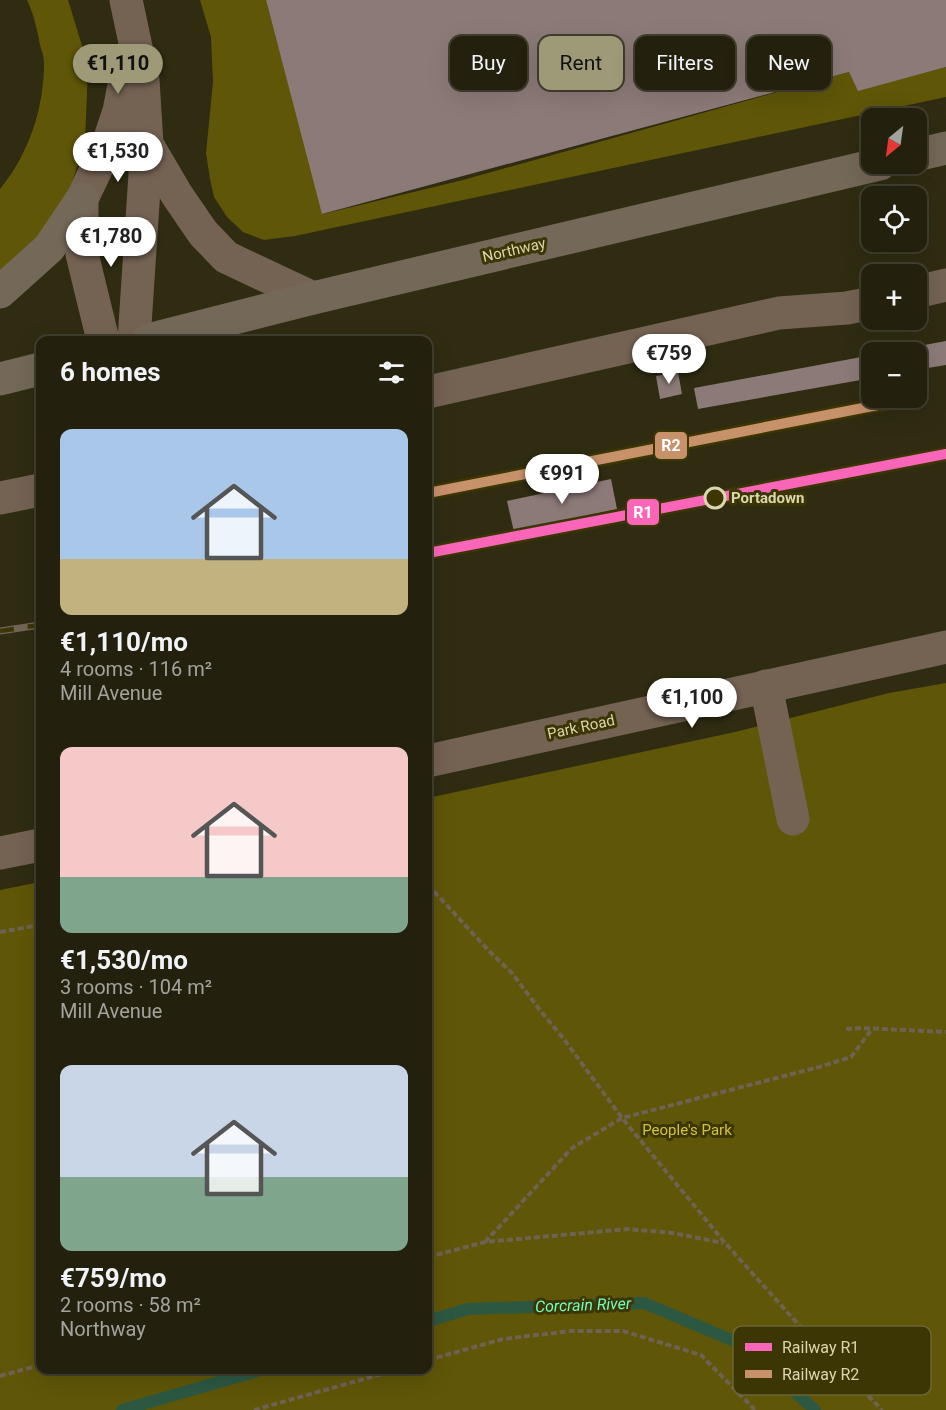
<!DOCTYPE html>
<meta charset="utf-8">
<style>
:root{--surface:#23210e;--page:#2f2e1c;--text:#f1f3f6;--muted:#a3a39e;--line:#403e2e;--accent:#9e9a77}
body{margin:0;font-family:Roboto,sans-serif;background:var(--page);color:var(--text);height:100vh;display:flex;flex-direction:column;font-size:22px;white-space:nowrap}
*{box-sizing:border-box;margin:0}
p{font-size:20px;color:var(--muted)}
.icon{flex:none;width:33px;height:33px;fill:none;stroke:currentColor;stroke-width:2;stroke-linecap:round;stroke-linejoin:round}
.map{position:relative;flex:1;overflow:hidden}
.side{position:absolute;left:36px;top:336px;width:396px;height:1038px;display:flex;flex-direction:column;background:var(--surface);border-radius:12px;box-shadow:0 6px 24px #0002,0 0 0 2px var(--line)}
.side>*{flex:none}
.hud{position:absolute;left:450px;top:36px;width:405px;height:54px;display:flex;gap:12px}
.needle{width:39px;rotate:209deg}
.controls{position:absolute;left:861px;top:108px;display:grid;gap:12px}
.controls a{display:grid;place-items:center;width:66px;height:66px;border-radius:12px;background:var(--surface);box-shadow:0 6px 24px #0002,0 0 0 2px var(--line);font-size:30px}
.price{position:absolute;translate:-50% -51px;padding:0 14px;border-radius:21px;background:#fff;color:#222;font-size:20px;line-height:39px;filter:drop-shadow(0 2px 3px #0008)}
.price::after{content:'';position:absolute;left:50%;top:36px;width:18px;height:14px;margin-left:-9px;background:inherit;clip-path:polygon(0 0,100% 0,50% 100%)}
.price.selected{background:var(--accent);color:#111}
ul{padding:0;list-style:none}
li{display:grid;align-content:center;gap:12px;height:318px;padding:0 24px}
li span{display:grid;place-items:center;height:186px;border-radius:12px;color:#555}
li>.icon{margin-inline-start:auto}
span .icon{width:108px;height:108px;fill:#fffc;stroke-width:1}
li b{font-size:26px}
h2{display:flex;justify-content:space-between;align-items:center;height:72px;padding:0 24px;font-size:26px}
.tag{padding:0 21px;border-radius:12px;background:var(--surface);box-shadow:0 6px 24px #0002,0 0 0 2px var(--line);font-size:21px;line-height:54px}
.tag.selected{background:var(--accent);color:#111}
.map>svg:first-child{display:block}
.green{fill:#5f5608}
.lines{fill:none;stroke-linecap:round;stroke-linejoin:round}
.stream{stroke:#2c5842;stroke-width:12}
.building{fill:#8c7a78}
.path{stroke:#6e6253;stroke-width:4;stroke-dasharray:6 3;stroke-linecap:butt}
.minor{stroke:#746253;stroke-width:33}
.highway{stroke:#746858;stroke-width:33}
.rail-casing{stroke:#716656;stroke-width:7}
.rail{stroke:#3c3605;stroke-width:4.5;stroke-dasharray:14;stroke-linecap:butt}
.rail-1-casing{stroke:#3c3605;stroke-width:15}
.rail-2-casing{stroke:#3c3605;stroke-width:15}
.rail-1{stroke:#fa66b7;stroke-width:10}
.rail-2{stroke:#c7916a;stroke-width:10}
.stop-dot{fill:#3c3605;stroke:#dad6ad;stroke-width:3}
.labels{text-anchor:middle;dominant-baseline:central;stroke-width:6;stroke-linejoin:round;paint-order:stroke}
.street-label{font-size:15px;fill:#dad6ad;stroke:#3c3605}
.stop-label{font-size:15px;font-weight:bold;fill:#dad6ad;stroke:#3c3605;text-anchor:start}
.park-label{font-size:15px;fill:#d3c337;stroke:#3c3605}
.water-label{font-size:16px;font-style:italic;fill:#6fffc1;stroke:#3c3605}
.key{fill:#3c3605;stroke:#6b6637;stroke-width:1.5}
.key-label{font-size:16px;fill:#dad6ad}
.line-badge{stroke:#3c3605;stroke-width:2}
.badge-label{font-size:16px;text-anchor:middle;font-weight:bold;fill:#fff}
</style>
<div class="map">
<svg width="946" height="1410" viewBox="0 0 946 1410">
<rect width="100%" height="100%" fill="#2f2c12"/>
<g class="green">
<path d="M 27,0 L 68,0 L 88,65 L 85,143 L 67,197 L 45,236 L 0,273 L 0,189 C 29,154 44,108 44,63 C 44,57 42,51 40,45 C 37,29 34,15 27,0 Z"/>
<path d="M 200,0 L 266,0 L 323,214 L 463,180 L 849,72 L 858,90 L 946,67 L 946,97 L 295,236 L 264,240 L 243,232 L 227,217 L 214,197 L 210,179 L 206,153 L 213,82 L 211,37 Z"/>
<path d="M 946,683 L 946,1410 L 0,1410 L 0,890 L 40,882 L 40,1370 L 428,1370 L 428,798 L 735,732 L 889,693 Z"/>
</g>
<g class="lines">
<g class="stream">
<path d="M 428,1321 L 468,1309 L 644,1303 L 741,1344 L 815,1410"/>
<path d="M 122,1410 L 261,1370"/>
</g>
</g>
<g class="building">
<path d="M 266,0 L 946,0 L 946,67 L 858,91 L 849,72 L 322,214 Z"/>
<path d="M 946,341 L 946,365 L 916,370 L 916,352 L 892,352 L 892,351 Z"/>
<path d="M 872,355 L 872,378 L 698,409 L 694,388 Z"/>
<path d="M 678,372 L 682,394 L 660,399 L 656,376 Z"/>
<path d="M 611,479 L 617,509 L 514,532 L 507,501 Z"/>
</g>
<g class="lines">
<g class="path">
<path d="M 428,885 L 490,952 L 512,973 L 539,1009 L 563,1038 L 622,1118 L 725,1243 L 798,1324 L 882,1410"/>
<path d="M 0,932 L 40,925"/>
<path d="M 846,1029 L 861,1028 L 946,1032"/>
<path d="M 485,1242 L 572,1148 L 622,1118 L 819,1067 L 851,1057 L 872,1029"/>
<path d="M 428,1257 L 485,1242 L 628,1229 L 673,1233 L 723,1243"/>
<path d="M 428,1360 L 503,1339 L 571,1331 L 623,1331 L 701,1355 L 755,1410"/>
<path d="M 0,1376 L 40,1365"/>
<path d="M 254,1410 L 396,1370"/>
</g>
<g class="minor">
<path d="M 126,0 L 143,80 L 147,144 L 134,340"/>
<path d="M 147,144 L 177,195 L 203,233 L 226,257 L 313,298"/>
<path d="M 916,292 L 946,285"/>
<path d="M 103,340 L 82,254 L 82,199 L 108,144 L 119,111 L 129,59"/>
<path d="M 428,392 L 779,313 L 847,308 L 872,303"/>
<path d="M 0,498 L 40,490"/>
<path d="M 766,686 L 793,819"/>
<path d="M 428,761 L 946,647"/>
<path d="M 0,853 L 40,845"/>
</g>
<g class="highway">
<path d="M 916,155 L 946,148"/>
<path d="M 0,292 L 49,248 L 82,199"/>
<path d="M 148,340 L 313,298 L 880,164"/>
<path d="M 0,379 L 40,369"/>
</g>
<g class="rail-casing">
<g id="rail">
<path d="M 428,553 L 946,454"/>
<path d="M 0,631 L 40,625"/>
</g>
</g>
<use href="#rail" class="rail"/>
<g class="rail-1-casing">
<path id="rail-1" d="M 428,553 L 946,454"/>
</g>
<g class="rail-2-casing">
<path id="rail-2" d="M 428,493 L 914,398"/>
</g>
<use href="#rail-1" class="rail-1"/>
<use href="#rail-2" class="rail-2"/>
</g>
<circle class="stop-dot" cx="715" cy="498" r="10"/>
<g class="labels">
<g class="street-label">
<text transform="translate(514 250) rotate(-13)">Northway</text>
<text transform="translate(581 727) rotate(-12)">Park Road</text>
</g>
<g class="stop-label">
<text x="731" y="498">Portadown</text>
</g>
<g class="park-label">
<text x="687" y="1130">People's Park</text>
</g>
<g class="water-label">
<text transform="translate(583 1305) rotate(-2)">Corcrain River</text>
</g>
</g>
<rect x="733" y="1326" width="198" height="69" rx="9" class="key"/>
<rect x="745" y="1343" width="27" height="8" fill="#fa66b7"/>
<rect x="745" y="1370" width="27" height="8" fill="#c7916a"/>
<g class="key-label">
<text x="782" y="1353">Railway R1</text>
<text x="782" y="1380">Railway R2</text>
</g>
<g class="line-badge">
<rect x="654" y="431" width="34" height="29" rx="6" fill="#c7916a"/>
<rect x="626" y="498" width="34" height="28" rx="6" fill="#fa66b7"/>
</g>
<g class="badge-label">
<text x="671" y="451">R2</text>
<text x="643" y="518">R1</text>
</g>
</svg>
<div class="controls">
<a><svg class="needle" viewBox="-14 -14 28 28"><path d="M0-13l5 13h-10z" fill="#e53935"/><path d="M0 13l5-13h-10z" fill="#a3a39e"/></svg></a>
<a><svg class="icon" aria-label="locate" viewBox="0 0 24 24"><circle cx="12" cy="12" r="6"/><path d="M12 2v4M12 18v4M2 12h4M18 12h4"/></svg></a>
<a>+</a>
<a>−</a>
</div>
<b class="price selected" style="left:118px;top:95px">€1,110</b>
<b class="price" style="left:118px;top:183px">€1,530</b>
<b class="price" style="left:111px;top:268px">€1,780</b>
<b class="price" style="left:669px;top:385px">€759</b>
<b class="price" style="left:562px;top:505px">€991</b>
<b class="price" style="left:692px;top:729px">€1,100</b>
<div class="hud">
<a class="tag">Buy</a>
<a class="tag selected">Rent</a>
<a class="tag">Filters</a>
<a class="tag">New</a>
</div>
<section class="side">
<h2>6 homes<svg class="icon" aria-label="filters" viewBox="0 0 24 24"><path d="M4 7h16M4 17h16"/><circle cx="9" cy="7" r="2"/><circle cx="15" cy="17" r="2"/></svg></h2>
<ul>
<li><span style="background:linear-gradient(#a9c7e8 70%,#c2b280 0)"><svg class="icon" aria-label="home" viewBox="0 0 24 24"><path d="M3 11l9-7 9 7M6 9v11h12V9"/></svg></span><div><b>€1,110/mo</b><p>4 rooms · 116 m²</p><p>Mill Avenue</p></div></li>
<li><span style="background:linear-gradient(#f6c9c9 70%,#7fa58c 0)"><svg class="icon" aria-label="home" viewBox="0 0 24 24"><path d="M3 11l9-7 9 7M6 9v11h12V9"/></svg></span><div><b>€1,530/mo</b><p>3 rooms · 104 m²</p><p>Mill Avenue</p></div></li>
<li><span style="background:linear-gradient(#c9d6e8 60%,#7fa58c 0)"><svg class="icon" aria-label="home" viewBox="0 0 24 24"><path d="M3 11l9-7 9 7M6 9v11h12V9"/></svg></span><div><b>€759/mo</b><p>2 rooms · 58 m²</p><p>Northway</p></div></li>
</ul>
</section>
</div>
